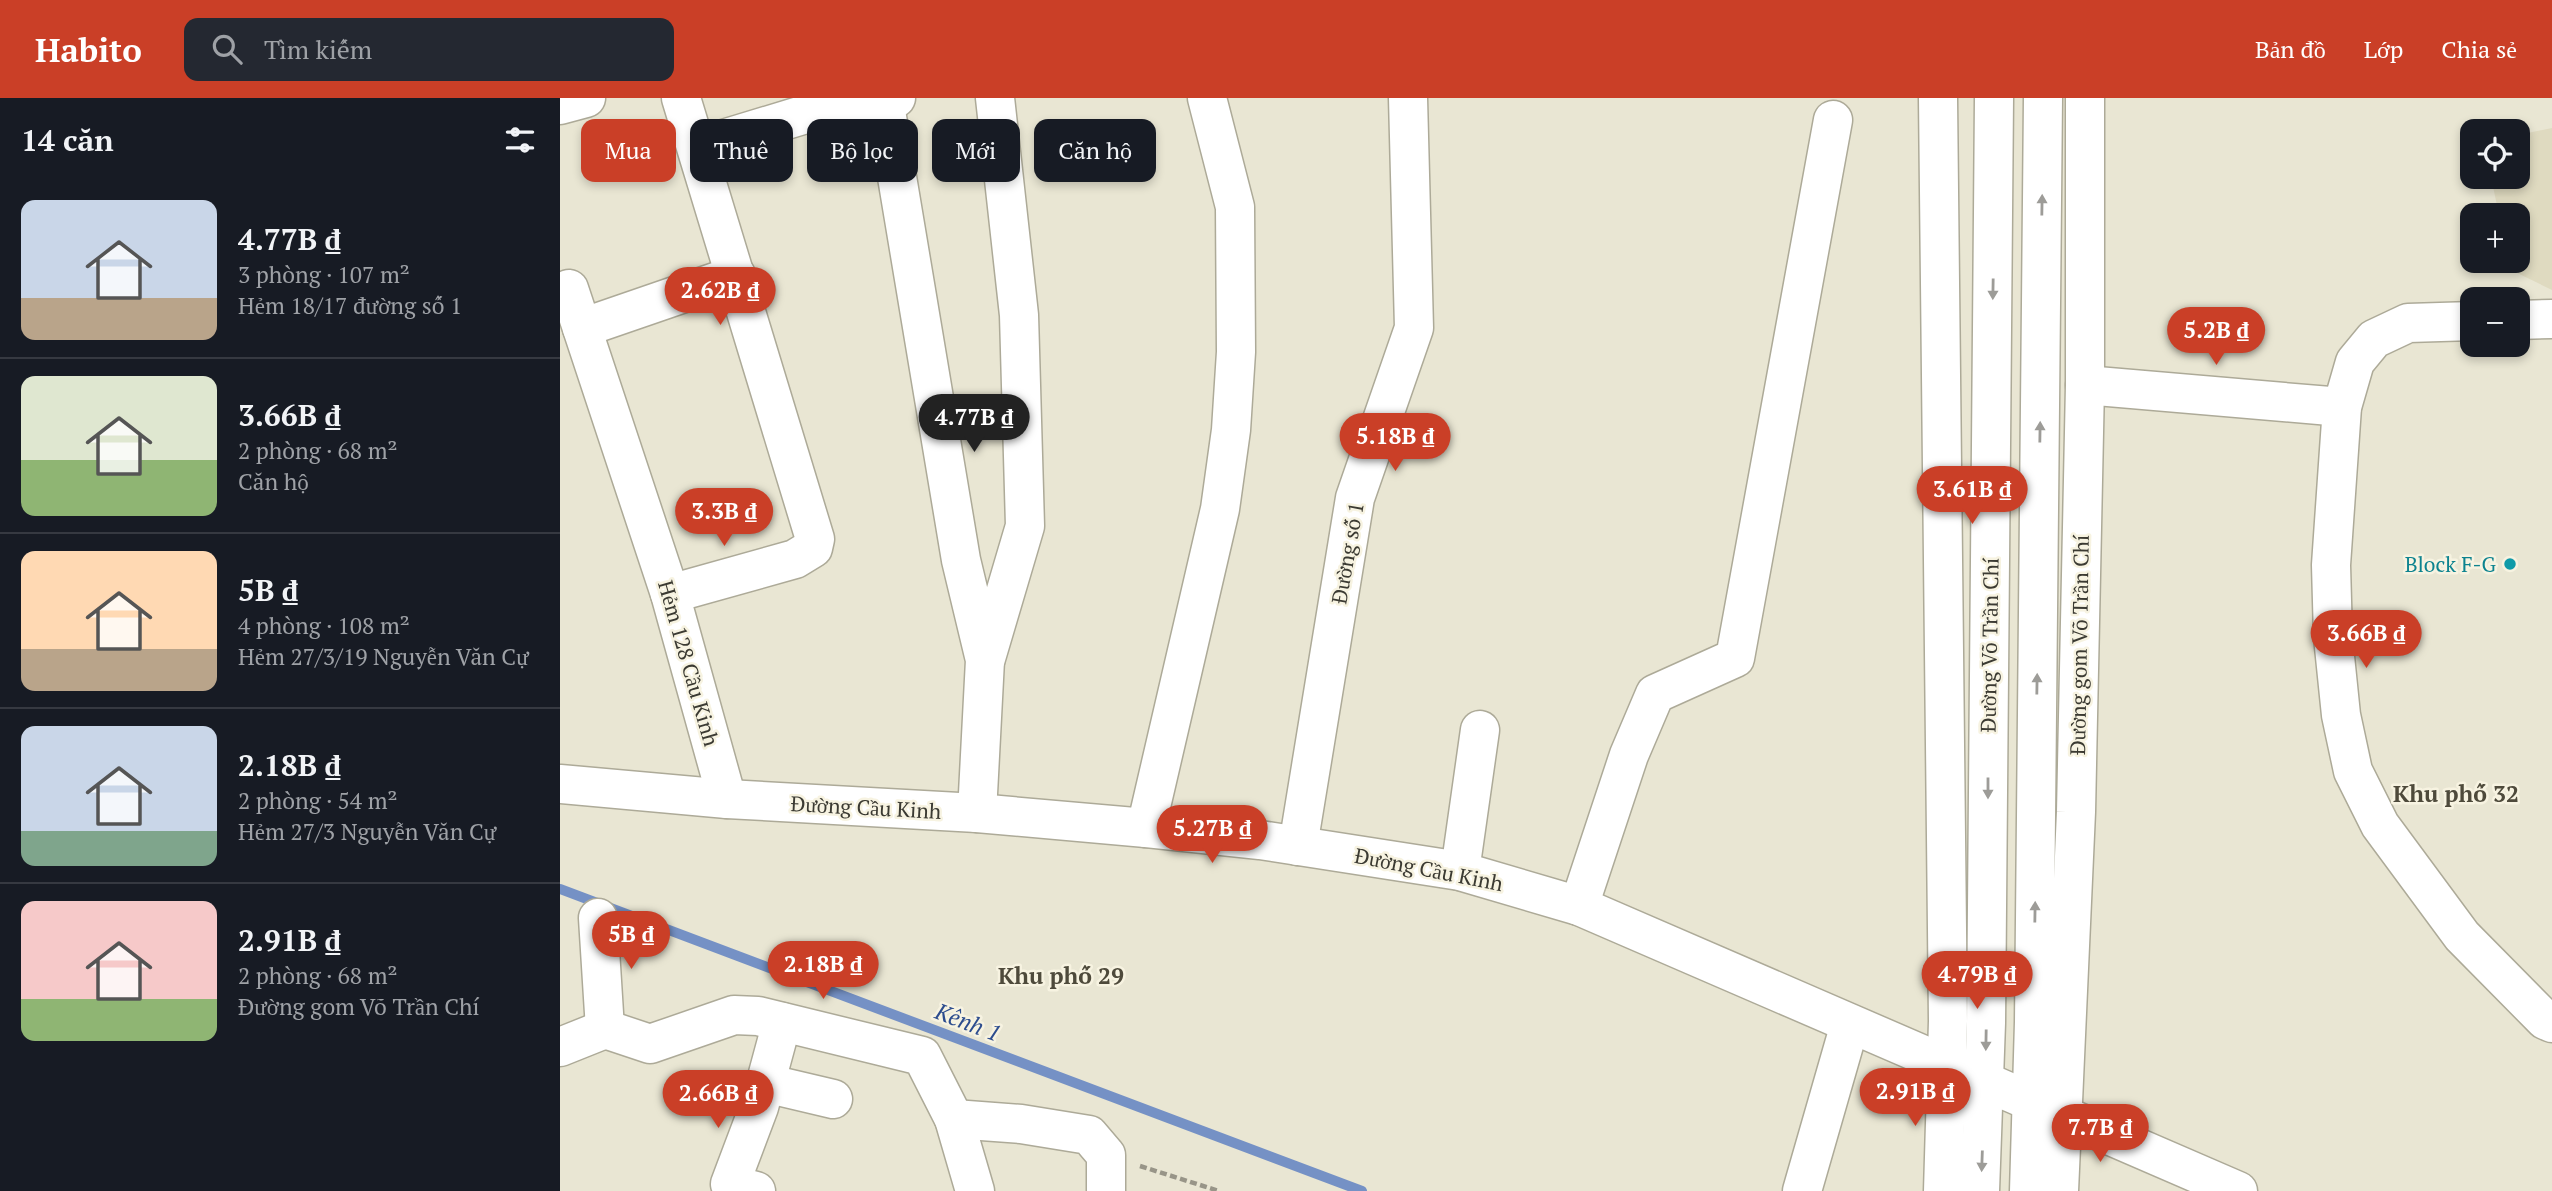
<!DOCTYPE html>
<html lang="vi">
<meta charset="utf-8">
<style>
:root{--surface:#171b24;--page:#242831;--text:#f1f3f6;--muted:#9ea1a6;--line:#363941;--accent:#ca3f27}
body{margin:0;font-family:"PT Serif",serif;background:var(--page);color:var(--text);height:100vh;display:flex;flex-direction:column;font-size:26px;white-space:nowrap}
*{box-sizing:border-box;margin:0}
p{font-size:23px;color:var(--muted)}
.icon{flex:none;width:38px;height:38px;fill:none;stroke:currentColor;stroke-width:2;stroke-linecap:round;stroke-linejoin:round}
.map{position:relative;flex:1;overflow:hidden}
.details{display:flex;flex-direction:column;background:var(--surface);width:560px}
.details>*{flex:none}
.top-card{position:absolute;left:21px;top:21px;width:665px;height:63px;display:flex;gap:14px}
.fabs{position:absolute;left:1900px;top:21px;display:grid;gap:14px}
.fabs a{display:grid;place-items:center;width:70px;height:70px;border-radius:14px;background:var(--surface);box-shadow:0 4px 10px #0003;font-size:35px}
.price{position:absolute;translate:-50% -60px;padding:0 16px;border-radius:24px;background:var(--accent);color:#fff;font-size:23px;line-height:46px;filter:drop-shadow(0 2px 4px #0008)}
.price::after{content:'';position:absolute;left:50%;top:42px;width:21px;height:16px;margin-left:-10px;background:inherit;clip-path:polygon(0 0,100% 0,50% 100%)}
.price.active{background:#222;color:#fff}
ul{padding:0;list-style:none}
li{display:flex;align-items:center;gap:21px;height:175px;padding:0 21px}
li+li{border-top:2px solid var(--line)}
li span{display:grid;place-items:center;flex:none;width:196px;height:140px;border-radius:14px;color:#555}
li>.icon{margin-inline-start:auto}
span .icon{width:84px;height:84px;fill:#fffc;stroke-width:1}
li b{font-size:30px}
h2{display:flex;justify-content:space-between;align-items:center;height:84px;padding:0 21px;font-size:30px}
.tag{padding:0 24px;border-radius:14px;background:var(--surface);box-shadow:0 4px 10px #0003;font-size:24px;line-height:63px}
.tag.active{background:var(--accent);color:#fff}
header{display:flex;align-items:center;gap:42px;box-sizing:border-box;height:98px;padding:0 35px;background:var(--accent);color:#fff}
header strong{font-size:33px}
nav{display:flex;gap:38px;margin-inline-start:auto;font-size:24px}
.search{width:490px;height:63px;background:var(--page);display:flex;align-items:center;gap:18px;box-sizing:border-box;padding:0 24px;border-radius:14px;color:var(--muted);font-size:26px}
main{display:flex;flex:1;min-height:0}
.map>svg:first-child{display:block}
.built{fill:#dfdac0}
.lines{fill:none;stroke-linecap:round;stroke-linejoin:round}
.stream{stroke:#7591c5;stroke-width:10}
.minor-casing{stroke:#adaa98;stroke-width:41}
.highway-casing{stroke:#adaa98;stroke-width:41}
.path{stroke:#989588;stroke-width:4.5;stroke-dasharray:7 3.5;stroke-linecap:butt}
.minor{stroke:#fff;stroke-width:38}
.highway{stroke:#fff;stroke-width:38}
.oneway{fill:#9d9c98}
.culture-dot{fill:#0f9aa8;stroke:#f7f3e1;stroke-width:2.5}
.labels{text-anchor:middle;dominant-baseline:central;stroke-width:5;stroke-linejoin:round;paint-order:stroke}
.street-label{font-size:21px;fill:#3b3a32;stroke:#f7f3e1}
.culture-label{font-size:21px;fill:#0d838f;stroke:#f7f3e1;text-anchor:end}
.neighbourhood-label{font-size:23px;font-weight:bold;fill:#4e4a3b;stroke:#f7f3e1}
.water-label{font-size:23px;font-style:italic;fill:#2d4d8e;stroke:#f7f3e1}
</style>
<header>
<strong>Habito</strong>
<div class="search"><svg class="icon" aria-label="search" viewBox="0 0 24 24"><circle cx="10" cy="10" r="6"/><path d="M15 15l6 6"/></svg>Tìm kiếm</div>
<nav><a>Bản đồ</a><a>Lớp</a><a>Chia sẻ</a></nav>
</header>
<main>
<section class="details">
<h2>14 căn<svg class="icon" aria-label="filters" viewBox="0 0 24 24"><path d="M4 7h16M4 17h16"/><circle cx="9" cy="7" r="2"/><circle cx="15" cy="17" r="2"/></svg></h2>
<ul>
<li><span style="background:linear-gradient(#c9d6e8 70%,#b9a48a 0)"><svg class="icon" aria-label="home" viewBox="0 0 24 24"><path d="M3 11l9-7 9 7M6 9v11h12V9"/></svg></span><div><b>4.77B ₫</b><p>3 phòng · 107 m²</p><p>Hẻm 18/17 đường số 1</p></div></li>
<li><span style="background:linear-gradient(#dfe7d0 60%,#8fb573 0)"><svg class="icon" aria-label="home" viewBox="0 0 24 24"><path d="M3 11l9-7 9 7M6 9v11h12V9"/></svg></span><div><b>3.66B ₫</b><p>2 phòng · 68 m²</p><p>Căn hộ</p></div></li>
<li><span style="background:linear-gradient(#ffd9b3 70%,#b9a48a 0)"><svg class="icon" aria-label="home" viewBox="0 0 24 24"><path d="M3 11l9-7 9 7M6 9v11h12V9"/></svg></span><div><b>5B ₫</b><p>4 phòng · 108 m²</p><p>Hẻm 27/3/19 Nguyễn Văn Cự</p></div></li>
<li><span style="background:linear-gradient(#c9d6e8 75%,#7fa58c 0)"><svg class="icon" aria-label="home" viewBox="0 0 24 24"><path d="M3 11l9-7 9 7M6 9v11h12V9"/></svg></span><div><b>2.18B ₫</b><p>2 phòng · 54 m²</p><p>Hẻm 27/3 Nguyễn Văn Cự</p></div></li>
<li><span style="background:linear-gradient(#f6c9c9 70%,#8fb573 0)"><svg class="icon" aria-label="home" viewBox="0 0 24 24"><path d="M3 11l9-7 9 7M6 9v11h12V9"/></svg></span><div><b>2.91B ₫</b><p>2 phòng · 68 m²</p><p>Đường gom Võ Trần Chí</p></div></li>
</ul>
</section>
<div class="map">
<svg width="1992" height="1093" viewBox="0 0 1992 1093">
<rect width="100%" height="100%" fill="#e9e6d3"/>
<path class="built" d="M 1992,30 L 1992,192 L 1951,172 L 1949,163 L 1958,163 L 1958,117 L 1939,117 L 1931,79 L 1958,79 L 1958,37 Z"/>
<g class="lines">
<path class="stream" d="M 0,791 L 802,1093"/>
<g class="minor-casing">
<g id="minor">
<path d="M 1378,0 L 1388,923 L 1383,1093"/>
<path d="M 324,1 L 401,462 L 425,562 L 417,715"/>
<path d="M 0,7 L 26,0"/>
<path d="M 137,49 L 269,9 L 336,0"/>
<path d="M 9,191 L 110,496 L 167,701"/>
<path d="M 1958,222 L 1992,221"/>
<path d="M 1913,223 L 1848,225 L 1814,241 L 1795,264 L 1782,309 L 1771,467 L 1773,539 L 1781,617 L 1793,673 L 1820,727 L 1902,838 L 1985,922 L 1992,925"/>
<path d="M 22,230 L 176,177"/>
<path d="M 1525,287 L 1782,309"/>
<path d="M 110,496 L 235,461 L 253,450 L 255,441 L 121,0"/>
<path d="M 426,560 L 465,428 L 459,217 L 435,0"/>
<path d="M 0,686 L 167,701 L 417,715 L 586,730 L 700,742 L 900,773 L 1019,808 L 1678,1093"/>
<path d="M 586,730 L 660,411 L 671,332 L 676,254 L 675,109 L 647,0"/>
<path d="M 738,748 L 795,400 L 854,230 L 848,0"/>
<path d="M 900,773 L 920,632"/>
<path d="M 1019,808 L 1069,657 L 1095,596 L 1175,560 L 1273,22"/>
<path d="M 38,820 L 45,931"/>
<path d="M 0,949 L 45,931 L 90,946 L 174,917 L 198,918 L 362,958 L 394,1021 L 415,1093"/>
<path d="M 205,985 L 273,1001"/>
<path d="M 394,1021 L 461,1026 L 529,1037 L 546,1057 L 546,1093"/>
<path d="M 196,1093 L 170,1086 L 199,1009 L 222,924"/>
<path d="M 1242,1093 L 1290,926"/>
<path d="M 1499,1093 L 1516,714 L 1525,287 L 1525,0"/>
</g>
</g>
<g class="highway-casing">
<g id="highway">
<path d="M 1420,1093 L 1426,925 L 1434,0"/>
<path d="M 1469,1093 L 1474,924 L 1483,0"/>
</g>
</g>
<path class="path" d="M 580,1068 L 659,1093"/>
<use href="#minor" class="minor"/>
<use href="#highway" class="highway"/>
</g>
<defs><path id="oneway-solid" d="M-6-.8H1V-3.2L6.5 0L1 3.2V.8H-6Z" transform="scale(1.75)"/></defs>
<g class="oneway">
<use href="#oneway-solid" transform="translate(1482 107) rotate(-89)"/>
<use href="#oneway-solid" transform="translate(1433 191) rotate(91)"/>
<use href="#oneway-solid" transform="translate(1480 334) rotate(-89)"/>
<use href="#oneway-solid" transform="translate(1477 586) rotate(-89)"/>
<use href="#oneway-solid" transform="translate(1428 690) rotate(90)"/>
<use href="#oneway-solid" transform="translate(1475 814) rotate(-89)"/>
<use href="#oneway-solid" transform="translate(1426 942) rotate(91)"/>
<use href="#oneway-solid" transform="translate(1422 1063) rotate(92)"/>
</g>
<circle class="culture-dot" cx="1950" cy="466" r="7"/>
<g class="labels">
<g class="street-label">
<text transform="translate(787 455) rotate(-80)">Đường số 1</text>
<text transform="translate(1429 547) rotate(-89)">Đường Võ Trần Chí</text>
<text transform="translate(1519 547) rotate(-89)">Đường gom Võ Trần Chí</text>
<text transform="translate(129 565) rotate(74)">Hẻm 128 Cầu Kinh</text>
<text transform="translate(306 709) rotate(3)">Đường Cầu Kinh</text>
<text transform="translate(869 771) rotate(11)">Đường Cầu Kinh</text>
</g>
<g class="culture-label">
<text x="1936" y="466">Block F-G</text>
</g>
<g class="neighbourhood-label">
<text x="1896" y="695">Khu phố 32</text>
<text x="501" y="877">Khu phố 29</text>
</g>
<g class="water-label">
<text transform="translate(408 924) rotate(21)">Kênh 1</text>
</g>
</g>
</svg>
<div class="fabs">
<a><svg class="icon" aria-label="locate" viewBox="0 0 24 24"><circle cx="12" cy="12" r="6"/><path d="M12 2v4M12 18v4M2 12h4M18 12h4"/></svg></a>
<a>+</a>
<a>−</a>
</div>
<b class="price" style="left:160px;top:229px">2.62B ₫</b>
<b class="price" style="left:1656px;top:269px">5.2B ₫</b>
<b class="price active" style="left:414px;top:356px">4.77B ₫</b>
<b class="price" style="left:835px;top:375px">5.18B ₫</b>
<b class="price" style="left:1412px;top:428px">3.61B ₫</b>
<b class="price" style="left:164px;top:450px">3.3B ₫</b>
<b class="price" style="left:1806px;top:572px">3.66B ₫</b>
<b class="price" style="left:652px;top:767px">5.27B ₫</b>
<b class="price" style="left:71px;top:873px">5B ₫</b>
<b class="price" style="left:263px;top:903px">2.18B ₫</b>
<b class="price" style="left:1417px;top:913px">4.79B ₫</b>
<b class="price" style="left:1355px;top:1030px">2.91B ₫</b>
<b class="price" style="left:158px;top:1032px">2.66B ₫</b>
<b class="price" style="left:1540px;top:1066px">7.7B ₫</b>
<div class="top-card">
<a class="tag active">Mua</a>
<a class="tag">Thuê</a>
<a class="tag">Bộ lọc</a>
<a class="tag">Mới</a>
<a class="tag">Căn hộ</a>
</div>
</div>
</main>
